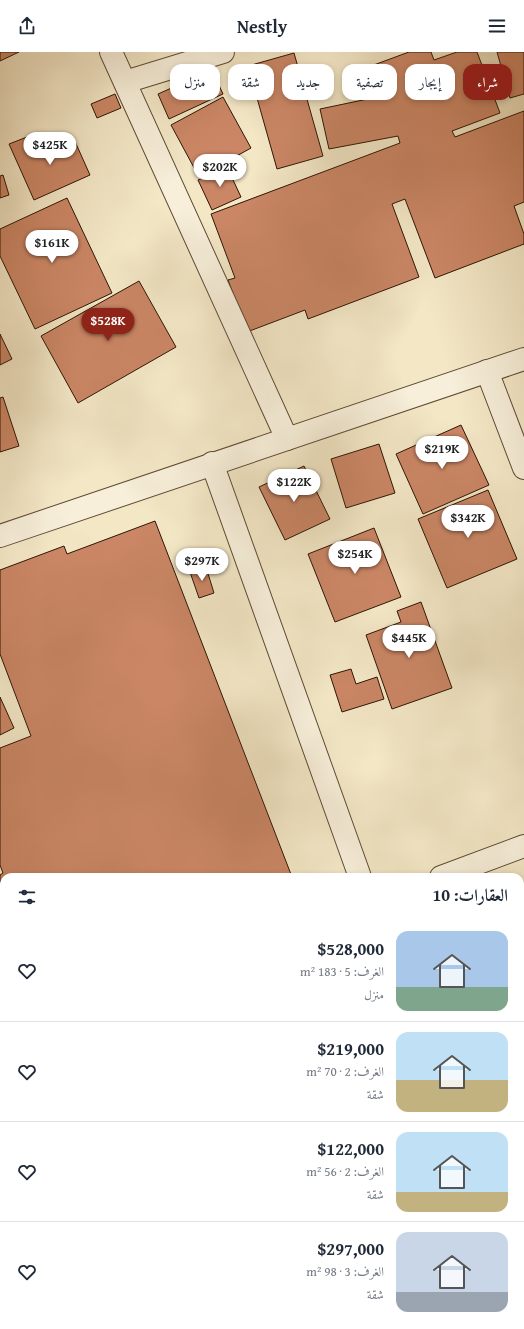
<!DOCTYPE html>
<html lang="ar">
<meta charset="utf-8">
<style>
:root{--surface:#fff;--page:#f2f2f3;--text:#1f2937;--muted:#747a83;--line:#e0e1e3;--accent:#8f2418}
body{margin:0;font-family:"Gentium Book Plus",Amiri,serif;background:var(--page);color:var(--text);direction:rtl;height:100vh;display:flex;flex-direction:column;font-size:15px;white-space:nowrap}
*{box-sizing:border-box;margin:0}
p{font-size:13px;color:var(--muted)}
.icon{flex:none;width:22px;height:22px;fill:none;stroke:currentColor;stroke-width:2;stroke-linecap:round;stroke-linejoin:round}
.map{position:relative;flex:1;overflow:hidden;direction:ltr}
.side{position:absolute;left:0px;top:821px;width:524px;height:456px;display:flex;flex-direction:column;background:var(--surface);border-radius:12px 12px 0 0;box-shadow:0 2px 6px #0003;direction:rtl}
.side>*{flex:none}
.banner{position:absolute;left:12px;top:12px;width:500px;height:36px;direction:rtl;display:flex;gap:8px}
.price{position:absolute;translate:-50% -34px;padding:0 9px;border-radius:14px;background:#fff;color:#222;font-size:13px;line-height:26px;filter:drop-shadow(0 1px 2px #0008)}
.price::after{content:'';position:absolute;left:50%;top:24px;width:12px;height:9px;margin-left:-6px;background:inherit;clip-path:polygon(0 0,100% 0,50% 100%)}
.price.current{background:var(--accent);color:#fff}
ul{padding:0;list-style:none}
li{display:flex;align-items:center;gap:12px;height:100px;padding:0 16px}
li+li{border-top:1px solid var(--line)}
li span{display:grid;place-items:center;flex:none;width:112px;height:80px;border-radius:12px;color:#555}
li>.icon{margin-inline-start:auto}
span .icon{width:48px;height:48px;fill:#fffc;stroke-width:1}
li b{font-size:17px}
h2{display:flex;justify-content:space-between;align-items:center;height:48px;padding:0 16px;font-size:17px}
.chip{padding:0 14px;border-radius:12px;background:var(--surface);box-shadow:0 2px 6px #0003;font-size:14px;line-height:36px}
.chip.current{background:var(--accent);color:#fff}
header{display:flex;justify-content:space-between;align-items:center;height:52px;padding:0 16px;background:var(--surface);font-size:18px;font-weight:800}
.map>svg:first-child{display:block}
.building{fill:#ca8665;stroke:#2e1503}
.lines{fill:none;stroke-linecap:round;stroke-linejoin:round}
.minor-casing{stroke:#5f4a34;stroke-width:24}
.minor{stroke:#f7efda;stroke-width:22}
</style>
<header><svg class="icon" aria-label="menu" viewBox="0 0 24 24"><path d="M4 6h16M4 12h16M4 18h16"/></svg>Nestly<svg class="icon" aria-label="share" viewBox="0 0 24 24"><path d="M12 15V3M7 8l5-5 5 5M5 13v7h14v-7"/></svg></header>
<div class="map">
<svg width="524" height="1277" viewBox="0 0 524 1277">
<rect width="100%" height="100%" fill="#f3e7c6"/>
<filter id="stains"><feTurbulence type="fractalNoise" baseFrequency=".005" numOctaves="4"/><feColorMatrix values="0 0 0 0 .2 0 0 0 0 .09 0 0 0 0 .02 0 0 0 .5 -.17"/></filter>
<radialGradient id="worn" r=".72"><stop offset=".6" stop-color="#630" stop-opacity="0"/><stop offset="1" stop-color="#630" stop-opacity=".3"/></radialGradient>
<g class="building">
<path d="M 0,0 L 19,0 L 0,9 Z"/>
<path d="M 409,0 L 431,0 L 434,8 L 457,0 L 477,0 L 500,61 L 452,79 L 455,85 L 524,59 L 524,150 L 514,154 L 524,182 L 524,192 L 435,226 L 405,147 L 392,152 L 419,225 L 308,267 L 305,258 L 247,280 L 228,228 L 235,226 L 211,162 L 400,91 L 398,84 L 329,97 L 320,57 L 382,44 L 371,14 Z"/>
<path d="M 497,0 L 524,0 L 524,42 L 510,46 Z"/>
<path d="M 294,1 L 323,104 L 277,117 L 248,14 Z"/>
<path d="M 212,18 L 223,42 L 169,67 L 158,42 Z"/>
<path d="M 115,42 L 121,56 L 97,66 L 91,52 Z"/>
<path d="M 223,45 L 251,96 L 199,125 L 171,73 Z"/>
<path d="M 27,85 L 35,103 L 73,85 L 90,123 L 34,148 L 9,92 Z"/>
<path d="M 227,115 L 241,145 L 212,158 L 198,128 Z"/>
<path d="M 3,123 L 9,143 L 0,146 L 0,124 Z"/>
<path d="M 67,146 L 112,241 L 35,277 L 0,204 L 0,177 Z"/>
<path d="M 139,229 L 176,295 L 78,351 L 41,284 Z"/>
<path d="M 0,282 L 12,307 L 0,313 Z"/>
<path d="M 3,345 L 19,394 L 0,400 L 0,346 Z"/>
<path d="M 461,373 L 489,433 L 423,462 L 396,402 Z"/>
<path d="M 379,392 L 395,441 L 346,456 L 331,407 Z"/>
<path d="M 304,414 L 330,467 L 285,488 L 259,435 Z"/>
<path d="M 488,438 L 517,507 L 447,536 L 418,467 Z"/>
<path d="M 155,469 L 292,825 L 4,825 L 4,923 L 0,913 L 0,823 L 3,821 L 0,813 L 0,696 L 31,684 L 0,602 L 0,518 L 64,494 L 67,502 Z"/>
<path d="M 374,476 L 401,545 L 335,570 L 308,502 Z"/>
<path d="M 206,515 L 214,541 L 199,546 L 190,520 Z"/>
<path d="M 421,550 L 452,636 L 392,657 L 366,583 L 401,570 L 397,559 Z"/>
<path d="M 351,617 L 356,632 L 377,625 L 384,647 L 342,660 L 330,623 Z"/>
<path d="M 0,645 L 14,676 L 0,683 Z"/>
<path d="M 0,988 L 4,997 L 4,1062 L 0,1064 Z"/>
<path d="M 4,1139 L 4,1194 L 0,1183 L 0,1140 Z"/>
<path d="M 0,1197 L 4,1207 L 4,1273 L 29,1273 L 31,1277 L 0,1277 Z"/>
<path d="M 32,1273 L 91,1273 L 93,1277 L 33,1277 Z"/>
<path d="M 138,1273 L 162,1273 L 163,1277 L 139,1277 Z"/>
<path d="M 170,1273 L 275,1273 L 264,1277 L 172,1277 Z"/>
<path d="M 356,1273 L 461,1273 L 463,1277 L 357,1277 Z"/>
</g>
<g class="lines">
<g class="minor-casing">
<g id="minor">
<path d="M 111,0 L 287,387"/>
<path d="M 125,30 L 223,0"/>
<path d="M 487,319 L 524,416"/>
<path d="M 212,411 L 360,825"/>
<path d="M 0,484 L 524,307"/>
<path d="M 441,825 L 524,794"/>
<path d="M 520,1210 L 524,1209"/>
<path d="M 520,1270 L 522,1277"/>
</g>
</g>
<use href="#minor" class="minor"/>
</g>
<rect width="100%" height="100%" filter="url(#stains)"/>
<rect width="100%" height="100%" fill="url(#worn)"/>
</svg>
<b class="price" style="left:50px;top:114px">$425K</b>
<b class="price" style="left:220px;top:136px">$202K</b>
<b class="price" style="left:52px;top:212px">$161K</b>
<b class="price current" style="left:108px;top:290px">$528K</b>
<b class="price" style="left:442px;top:418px">$219K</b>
<b class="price" style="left:294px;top:451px">$122K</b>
<b class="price" style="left:468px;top:487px">$342K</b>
<b class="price" style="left:355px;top:523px">$254K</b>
<b class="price" style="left:202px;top:530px">$297K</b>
<b class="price" style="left:409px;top:607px">$445K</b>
<div class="banner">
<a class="chip current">شراء</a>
<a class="chip">إيجار</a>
<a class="chip">تصفية</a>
<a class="chip">جديد</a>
<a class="chip">شقة</a>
<a class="chip">منزل</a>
</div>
<section class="side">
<h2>العقارات: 10<svg class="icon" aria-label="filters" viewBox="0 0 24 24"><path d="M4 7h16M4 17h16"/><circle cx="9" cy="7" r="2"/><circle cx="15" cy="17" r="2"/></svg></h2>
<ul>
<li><span style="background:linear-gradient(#a9c7e8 70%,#7fa58c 0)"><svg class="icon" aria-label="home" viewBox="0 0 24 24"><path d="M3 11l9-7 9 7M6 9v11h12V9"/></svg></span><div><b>$528,000</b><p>الغرف: 5 · 183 m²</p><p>منزل</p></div><svg class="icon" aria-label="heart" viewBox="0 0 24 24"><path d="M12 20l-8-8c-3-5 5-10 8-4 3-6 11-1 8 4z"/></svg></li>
<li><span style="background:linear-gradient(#bfe0f5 60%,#c2b280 0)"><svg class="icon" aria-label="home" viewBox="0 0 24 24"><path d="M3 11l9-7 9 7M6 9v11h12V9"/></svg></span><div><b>$219,000</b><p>الغرف: 2 · 70 m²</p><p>شقة</p></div><svg class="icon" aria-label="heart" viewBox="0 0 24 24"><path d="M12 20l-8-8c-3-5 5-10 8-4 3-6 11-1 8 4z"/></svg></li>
<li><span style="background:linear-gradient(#bfe0f5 75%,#c2b280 0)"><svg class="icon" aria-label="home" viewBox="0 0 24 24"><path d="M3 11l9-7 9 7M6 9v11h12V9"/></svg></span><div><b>$122,000</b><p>الغرف: 2 · 56 m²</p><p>شقة</p></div><svg class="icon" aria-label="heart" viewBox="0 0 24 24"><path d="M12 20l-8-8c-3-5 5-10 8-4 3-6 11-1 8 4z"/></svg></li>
<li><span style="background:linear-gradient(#c9d6e8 75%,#9aa5b1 0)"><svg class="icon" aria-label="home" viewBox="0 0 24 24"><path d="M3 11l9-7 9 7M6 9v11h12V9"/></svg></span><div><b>$297,000</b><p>الغرف: 3 · 98 m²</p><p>شقة</p></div><svg class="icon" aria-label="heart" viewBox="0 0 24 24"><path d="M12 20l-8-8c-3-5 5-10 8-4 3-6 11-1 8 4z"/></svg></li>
</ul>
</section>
</div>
